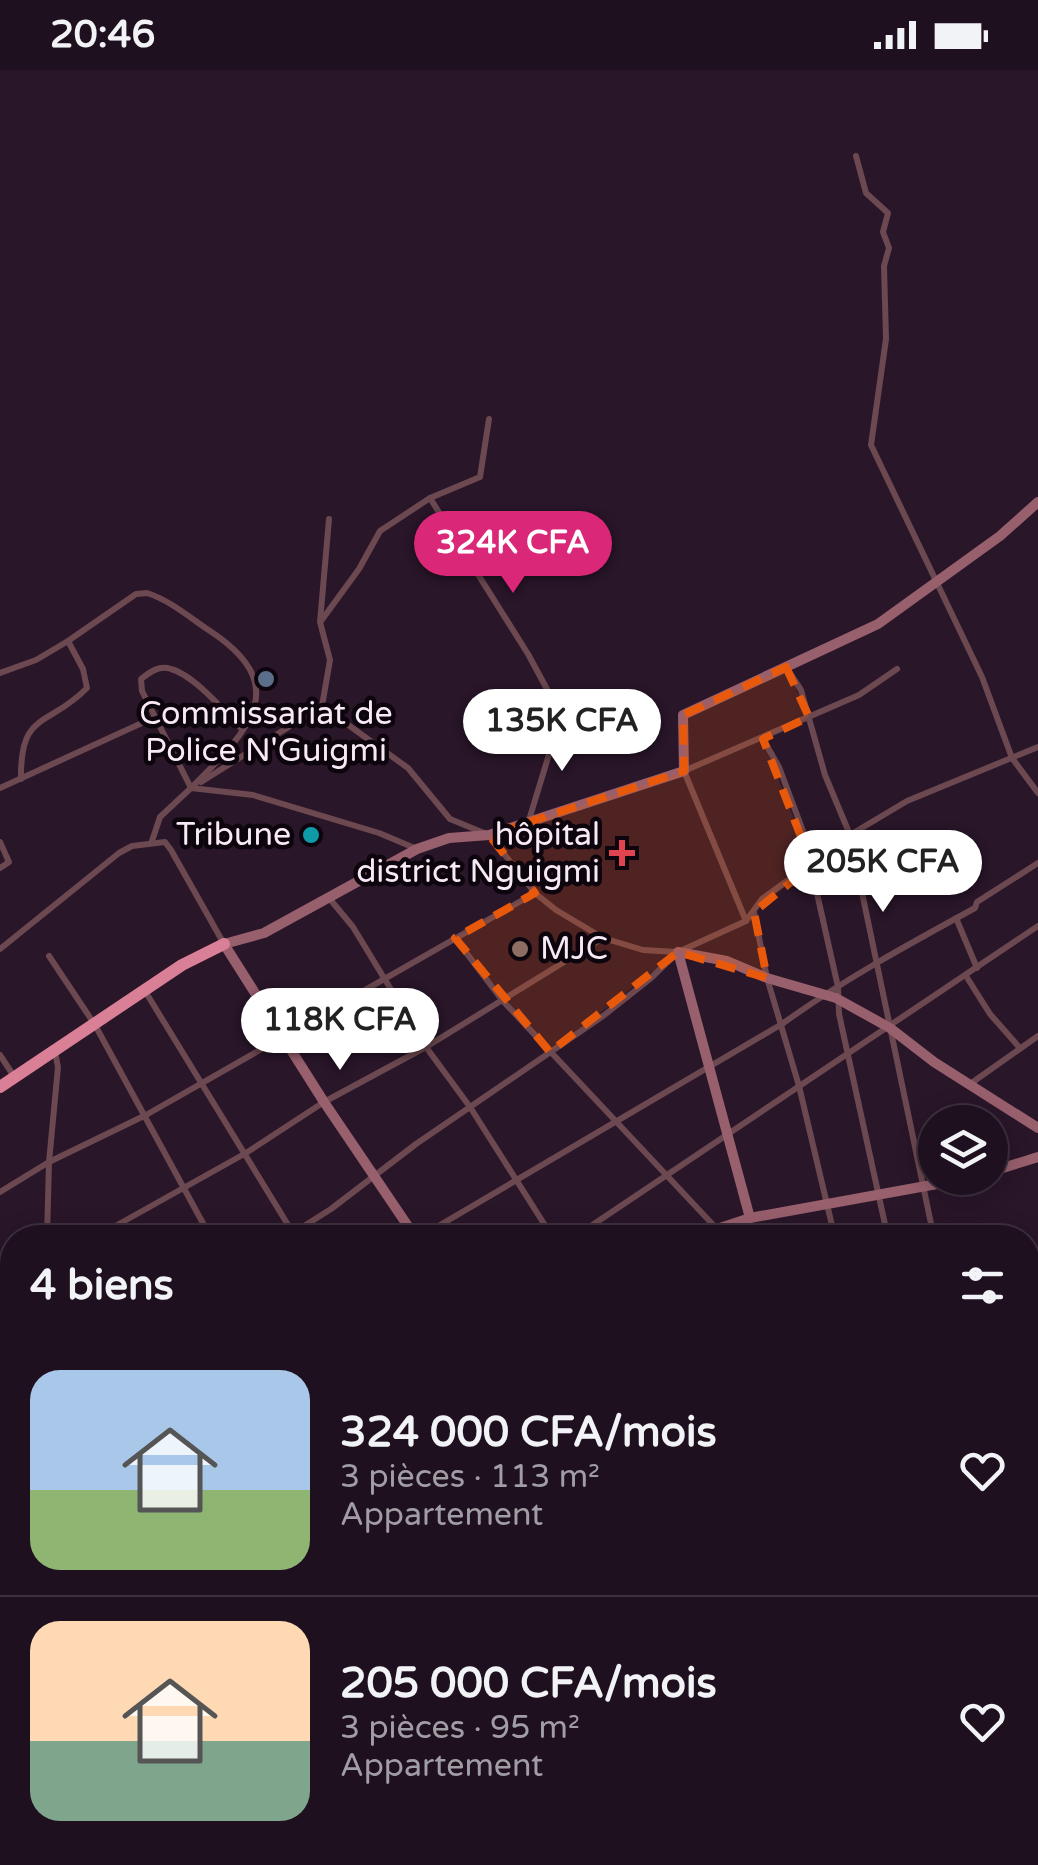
<!DOCTYPE html>
<html lang="fr">
<meta charset="utf-8">
<style>
:root{--surface:#1f101f;--page:#271928;--text:#f1f3f6;--muted:#a19da4;--line:#3c303d;--accent:#db2777}
body{margin:0;font-family:"Varela Round",sans-serif;background:var(--page);color:var(--text);height:100vh;display:flex;flex-direction:column;font-size:38px;white-space:nowrap}
*{box-sizing:border-box;margin:0}
p{font-size:32px;color:var(--muted)}
.icon{flex:none;width:55px;height:55px;fill:none;stroke:currentColor;stroke-width:2;stroke-linecap:round;stroke-linejoin:round}
.map{position:relative;flex:1;overflow:hidden}
.drawer{position:absolute;left:0px;top:1155px;width:1040px;height:640px;display:flex;flex-direction:column;background:var(--surface);border-radius:40px 40px 0 0;box-shadow:0 5px 25px #0003,0 0 0 2px var(--line)}
.drawer>*{flex:none}
.controls{position:absolute;left:918px;top:1035px;display:grid;gap:20px}
.controls a{display:grid;place-items:center;width:90px;height:90px;border-radius:50%;background:var(--surface);box-shadow:0 5px 25px #0003,0 0 0 2px var(--line);font-size:50px}
.price{position:absolute;translate:-50% -85px;padding:0 22px;border-radius:35px;background:#fff;color:#222;font-size:32px;line-height:65px;filter:drop-shadow(0 2px 5px #0008)}
.price::after{content:'';position:absolute;left:50%;top:60px;width:30px;height:22px;margin-left:-15px;background:inherit;clip-path:polygon(0 0,100% 0,50% 100%)}
.price.current{background:var(--accent);color:#fff}
ul{padding:0;list-style:none}
li{display:flex;align-items:center;gap:30px;height:250px;padding:0 30px}
li+li{border-top:2px solid var(--line)}
li span{display:grid;place-items:center;flex:none;width:280px;height:200px;border-radius:30px;color:#555}
li>.icon{margin-inline-start:auto}
span .icon{width:120px;height:120px;fill:#fffc;stroke-width:1}
li b{font-size:42px}
h2{display:flex;justify-content:space-between;align-items:center;height:120px;padding:0 30px;font-size:42px}
.status{display:flex;justify-content:space-between;align-items:center;height:70px;padding:0 50px;background:var(--surface);direction:ltr}
.status svg{height:28px;fill:currentColor}
.map>svg:first-child{display:block}
.water{fill:#194481;stroke:#5c76a4;stroke-width:2.5}
.lines{fill:none;stroke-linecap:round;stroke-linejoin:round}
.street{stroke:#6c4850;stroke-width:6}
.secondary{stroke:#985f6d;stroke-width:10}
.highway{stroke:#d97f96;stroke-width:12}
.marked{fill:#e8590c;fill-opacity:0.2;stroke:#e8590c;stroke-width:8;stroke-dasharray:20 12;stroke-linejoin:round}
.service-dot{fill:#5c6f8a;stroke:#0d050d;stroke-width:4}
.culture-dot{fill:#0f9aa8;stroke:#0d050d;stroke-width:4}
.health-dot{fill:#e0444e;stroke:#0d050d;stroke-width:4}
.education-dot{fill:#8d6e63;stroke:#0d050d;stroke-width:4}
.labels{text-anchor:middle;dominant-baseline:central;stroke-width:9;stroke-linejoin:round;paint-order:stroke}
.poi-label{font-size:32px;fill:#f7e9f6;stroke:#0d050d;text-anchor:end}
</style>
<div class="status"><b>20:46</b><svg viewBox="0 0 49 12"><path d="M0 12V9h3v3zM5 12V6h3v6zM10 12V3h3v9zM15 12V0h3v12zM26 1h20v11H26zM47 4h2v5h-2z"/></svg></div>
<div class="map">
<svg width="1038" height="1795" viewBox="0 0 1038 1795">
<rect width="100%" height="100%" fill="#291629"/>
<path class="water" d="M 425,1782 L 448,1786 L 480,1783 L 492,1795 L 424,1795 Z"/>
<g class="lines">
<g class="street">
<path d="M 856,86 L 866,123 L 888,143 L 883,162 L 889,178 L 884,196 L 886,269 L 871,375 L 982,607 L 1012,688 L 1038,723"/>
<path d="M 430,428 L 528,584 L 561,645 L 529,750"/>
<path d="M 321,551 L 359,499 L 380,461 L 430,428 L 480,407 L 489,349"/>
<path d="M 68,571 L 136,524 L 147,523 C 169,530 188,546 207,559 C 296,616 248,661 191,718"/>
<path d="M 786,597 L 801,620 L 825,705 L 850,765 L 934,1168"/>
<path d="M 0,603 L 36,590 L 68,571 L 83,599 L 87,618 C 48,658 20,640 21,709"/>
<path d="M 322,636 L 408,698 L 450,749 L 489,765 L 535,823 L 556,840 L 603,868 L 643,880 L 676,882"/>
<path d="M 763,669 L 779,697 L 803,761 L 838,917 L 839,944 L 888,1168"/>
<path d="M 201,712 L 322,636 L 330,590 L 320,552 L 329,449"/>
<path d="M 0,718 L 155,647"/>
<path d="M 191,718 L 142,621 L 141,609 C 150,602 159,595 171,599 C 194,605 225,642 242,659"/>
<path d="M 152,771 L 160,747 L 191,718 L 253,725 L 379,763 L 417,779"/>
<path d="M 0,772 L 9,792 L 0,798"/>
<path d="M 329,828 L 353,857 L 426,977 L 470,1037 L 553,1168"/>
<path d="M 754,842 L 767,908 L 799,1016 L 835,1168"/>
<path d="M 956,848 L 977,898"/>
<path d="M 746,851 L 684,701 L 859,625 L 897,599"/>
<path d="M 455,868 L 502,930 L 717,1159"/>
<path d="M 0,879 L 119,783 L 132,776 L 165,772 L 171,780 L 224,874"/>
<path d="M 49,886 L 95,955 L 211,1168"/>
<path d="M 966,906 L 990,944 L 1019,977"/>
<path d="M 145,921 L 296,1168"/>
<path d="M 0,985 L 15,1008"/>
<path d="M 970,1014 L 1038,966"/>
<path d="M 0,1122 L 49,1092 L 146,1045 L 535,823"/>
<path d="M 47,1168 L 49,1092 L 58,997 L 55,982"/>
<path d="M 94,1168 L 246,1083 L 324,1032 L 426,977 L 603,868"/>
<path d="M 285,1168 L 331,1139 L 416,1074 L 603,946 L 650,909 L 678,882 L 746,851 L 762,829 L 850,765 L 907,731 L 1038,677"/>
<path d="M 418,1168 L 782,954 C 843,910 909,874 975,838 L 977,832 L 1038,793"/>
<path d="M 573,1168 L 1038,856"/>
<path d="M 0,1191 L 11,1214"/>
<path d="M 1028,1201 L 1038,1199"/>
<path d="M 1028,1296 L 1038,1294"/>
<path d="M 0,1337 L 12,1331"/>
<path d="M 0,1421 L 12,1415"/>
<path d="M 1028,1422 L 1038,1422"/>
<path d="M 0,1429 L 12,1445"/>
<path d="M 1028,1472 L 1038,1471"/>
<path d="M 1028,1517 L 1038,1516"/>
<path d="M 1028,1554 L 1038,1553"/>
<path d="M 1028,1618 L 1038,1616"/>
<path d="M 0,1631 L 12,1623"/>
<path d="M 1028,1634 L 1038,1678"/>
<path d="M 1028,1693 L 1038,1691"/>
<path d="M 132,1782 L 138,1795"/>
<path d="M 233,1782 L 240,1795"/>
<path d="M 347,1782 L 353,1795"/>
<path d="M 529,1782 L 536,1795"/>
<path d="M 561,1782 L 568,1795"/>
<path d="M 594,1782 L 601,1795"/>
<path d="M 630,1782 L 637,1795"/>
<path d="M 666,1782 L 674,1795"/>
<path d="M 697,1782 L 706,1795"/>
<path d="M 733,1782 L 740,1795"/>
<path d="M 880,1782 L 896,1792"/>
<path d="M 946,1782 L 950,1795"/>
<path d="M 1008,1782 L 1013,1795"/>
<path d="M 39,1795 L 41,1782"/>
<path d="M 171,1795 L 191,1782"/>
<path d="M 805,1795 L 805,1782"/>
</g>
<g class="secondary">
<path d="M 990,1102 L 1038,1087"/>
<path d="M 750,1148 L 678,882 L 727,891 L 767,908 L 836,928 L 890,958 L 934,992 L 1038,1058"/>
<path d="M 416,1168 L 324,1032 L 224,874 L 264,863 L 417,779 L 449,768 L 489,765 L 684,701 L 683,645 L 878,554 L 1000,466 L 1038,432"/>
<path d="M 715,1168 L 717,1159 L 750,1148 L 970,1108"/>
<path d="M 0,1494 L 12,1490"/>
<path d="M 812,1782 L 824,1795"/>
</g>
<path class="highway" d="M 0,1017 L 182,895 L 224,874"/>
</g>
<path class="marked" d="M 786,597 L 809,647 L 763,669 L 812,795 L 754,842 L 767,908 L 678,882 L 550,982 L 455,868 L 535,823 L 489,765 L 684,701 L 683,645 Z"/>
<circle class="service-dot" cx="266" cy="609" r="10"/>
<circle class="culture-dot" cx="311" cy="765" r="10"/>
<path class="health-dot" d="M617 768h10v10h10v10h-10v10h-10v-10h-10v-10h10z"/>
<circle class="education-dot" cx="520" cy="879" r="10"/>
<g class="labels">
<g class="poi-label">
<text x="266" y="644" text-anchor="middle">Commissariat de<tspan x="266" dy="37">Police N'Guigmi</tspan></text>
<text x="291" y="765">Tribune</text>
<text x="600" y="765">hôpital<tspan x="600" dy="37">district Nguigmi</tspan></text>
<text x="540" y="879" text-anchor="start">MJC</text>
</g>
</g>
</svg>
<div class="controls">
<a><svg class="icon" aria-label="layers" viewBox="0 0 24 24"><path d="M12 4l9 5-9 5-9-5zM3 14l9 5 9-5"/></svg></a>
</div>
<b class="price current" style="left:513px;top:526px">324K CFA</b>
<b class="price" style="left:562px;top:704px">135K CFA</b>
<b class="price" style="left:883px;top:845px">205K CFA</b>
<b class="price" style="left:340px;top:1003px">118K CFA</b>
<section class="drawer">
<h2>4 biens<svg class="icon" aria-label="filters" viewBox="0 0 24 24"><path d="M4 7h16M4 17h16"/><circle cx="9" cy="7" r="2"/><circle cx="15" cy="17" r="2"/></svg></h2>
<ul>
<li><span style="background:linear-gradient(#a9c7e8 60%,#8fb573 0)"><svg class="icon" aria-label="home" viewBox="0 0 24 24"><path d="M3 11l9-7 9 7M6 9v11h12V9"/></svg></span><div><b>324 000 CFA/mois</b><p>3 pièces · 113 m²</p><p>Appartement</p></div><svg class="icon" aria-label="heart" viewBox="0 0 24 24"><path d="M12 20l-8-8c-3-5 5-10 8-4 3-6 11-1 8 4z"/></svg></li>
<li><span style="background:linear-gradient(#ffd9b3 60%,#7fa58c 0)"><svg class="icon" aria-label="home" viewBox="0 0 24 24"><path d="M3 11l9-7 9 7M6 9v11h12V9"/></svg></span><div><b>205 000 CFA/mois</b><p>3 pièces · 95 m²</p><p>Appartement</p></div><svg class="icon" aria-label="heart" viewBox="0 0 24 24"><path d="M12 20l-8-8c-3-5 5-10 8-4 3-6 11-1 8 4z"/></svg></li>
</ul>
</section>
</div>
